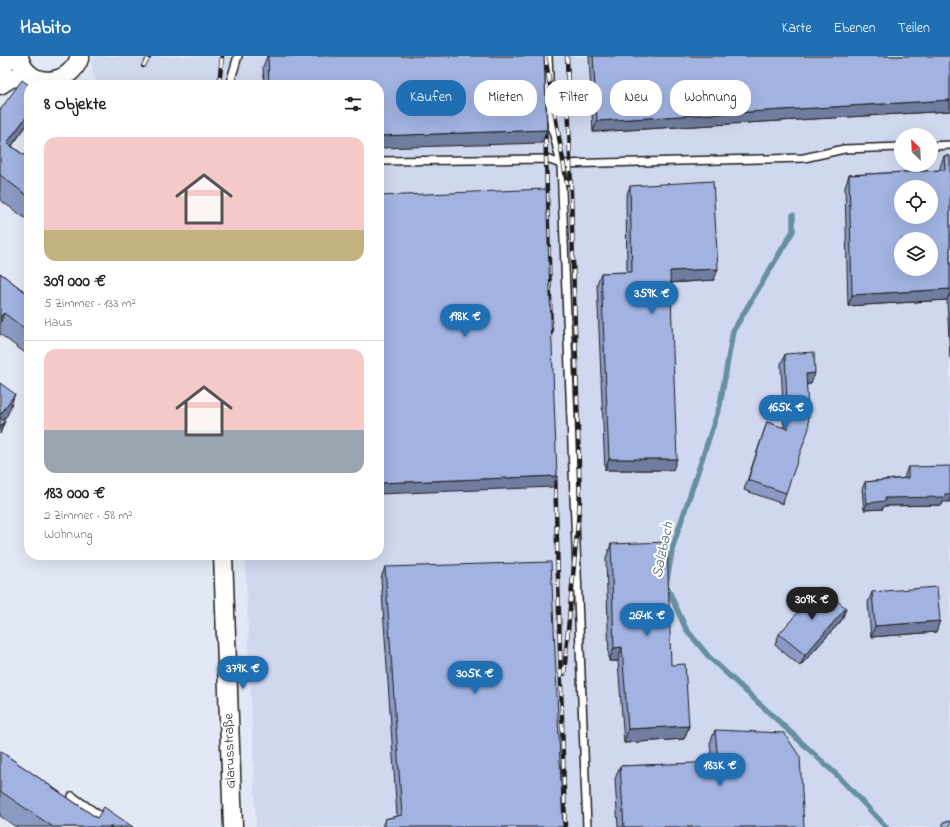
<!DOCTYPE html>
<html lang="de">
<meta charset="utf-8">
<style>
:root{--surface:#fff;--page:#f2f2f2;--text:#202124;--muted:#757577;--line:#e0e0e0;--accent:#1f6fb2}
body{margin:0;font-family:"Indie Flower",sans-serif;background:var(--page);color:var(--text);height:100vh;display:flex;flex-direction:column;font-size:15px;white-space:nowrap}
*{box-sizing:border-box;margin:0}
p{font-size:13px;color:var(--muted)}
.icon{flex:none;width:22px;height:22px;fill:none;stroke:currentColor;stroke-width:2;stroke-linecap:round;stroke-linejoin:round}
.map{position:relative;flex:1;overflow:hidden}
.panel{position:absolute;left:24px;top:24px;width:360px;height:480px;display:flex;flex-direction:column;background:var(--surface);border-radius:16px;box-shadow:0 4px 16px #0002}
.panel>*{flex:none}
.banner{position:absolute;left:396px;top:24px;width:380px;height:36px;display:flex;gap:8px}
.needle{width:26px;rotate:336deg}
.buttons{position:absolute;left:894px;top:72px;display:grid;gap:8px}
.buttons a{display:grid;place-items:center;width:44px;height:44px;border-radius:50%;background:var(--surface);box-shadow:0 4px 16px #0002;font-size:20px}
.price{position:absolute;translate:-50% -34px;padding:0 9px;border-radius:14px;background:var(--accent);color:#fff;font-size:13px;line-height:26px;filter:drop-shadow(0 1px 2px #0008)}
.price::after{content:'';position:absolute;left:50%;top:24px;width:12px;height:9px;margin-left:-6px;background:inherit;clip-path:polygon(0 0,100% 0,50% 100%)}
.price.active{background:#222;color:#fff}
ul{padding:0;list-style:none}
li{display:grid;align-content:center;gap:8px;height:212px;padding:0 20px}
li+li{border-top:1px solid var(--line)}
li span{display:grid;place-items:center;height:124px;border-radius:12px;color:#555}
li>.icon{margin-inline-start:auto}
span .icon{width:72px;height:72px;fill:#fffc;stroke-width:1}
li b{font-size:17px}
h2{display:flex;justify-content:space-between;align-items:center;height:48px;padding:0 20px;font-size:17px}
.pill{padding:0 14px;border-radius:16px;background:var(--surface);box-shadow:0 4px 16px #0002;font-size:14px;line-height:36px}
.pill.active{background:var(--accent);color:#fff}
header{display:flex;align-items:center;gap:24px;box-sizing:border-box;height:56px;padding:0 20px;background:var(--accent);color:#fff}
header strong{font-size:19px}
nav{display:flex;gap:22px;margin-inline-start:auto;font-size:14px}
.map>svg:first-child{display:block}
.built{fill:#d0d8f0;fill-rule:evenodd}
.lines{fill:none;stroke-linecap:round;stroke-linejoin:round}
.stream{stroke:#668fa1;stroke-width:5.5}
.service-casing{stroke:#1c1c1c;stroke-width:10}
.tertiary-casing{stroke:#1c1c1c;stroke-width:21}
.service{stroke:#fff;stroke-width:7}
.tertiary{stroke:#fff;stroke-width:18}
.rail-casing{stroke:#1c1c1c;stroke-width:4.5}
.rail{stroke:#fff;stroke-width:3;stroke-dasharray:9;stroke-linecap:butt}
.wall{fill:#8b9ac2;stroke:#1c1c1c}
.shaded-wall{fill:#717d9e;stroke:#1c1c1c}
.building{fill:#a2b3e2;stroke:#1c1c1c;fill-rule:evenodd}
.labels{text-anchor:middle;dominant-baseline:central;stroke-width:4;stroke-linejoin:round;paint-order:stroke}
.street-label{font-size:14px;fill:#1c1c1c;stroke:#fff}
.water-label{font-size:15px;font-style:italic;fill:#475f6a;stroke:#fff}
</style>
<header>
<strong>Habito</strong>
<nav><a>Karte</a><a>Ebenen</a><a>Teilen</a></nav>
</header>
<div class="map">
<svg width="950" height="771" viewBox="0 0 950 771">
<rect width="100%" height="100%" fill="#e3e8f6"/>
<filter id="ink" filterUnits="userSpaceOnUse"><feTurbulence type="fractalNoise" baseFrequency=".025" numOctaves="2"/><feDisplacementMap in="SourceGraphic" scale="8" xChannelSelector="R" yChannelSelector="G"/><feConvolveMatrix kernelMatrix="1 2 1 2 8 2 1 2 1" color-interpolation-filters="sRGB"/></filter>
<g filter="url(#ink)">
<path class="built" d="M 93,0 L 950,0 L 950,771 L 256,771 L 245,499 L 379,499 L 379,29 L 99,29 L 93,17 L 91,5 ZM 901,79 L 931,79 L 931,109 L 901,109 ZM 901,131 L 931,131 L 931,161 L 901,161 ZM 901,183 L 931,183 L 931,213 L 901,213 Z"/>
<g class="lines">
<path class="stream" d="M 793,159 L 793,175 L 733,275 L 720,349 L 673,490 L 666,529 L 686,573 L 709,601 L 840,722 L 886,771"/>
<g class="service-casing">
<g id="service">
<path d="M 232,29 L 232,20 L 238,0"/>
<path d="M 931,90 L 950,89"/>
<path d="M 379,105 L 547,103 L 561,108 L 551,67 L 548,0"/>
<path d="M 72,740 L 116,771"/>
<path d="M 587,771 L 561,108 L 804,102 L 844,93 L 901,91"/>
</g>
</g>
<g class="tertiary-casing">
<g id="tertiary">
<path d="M 19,0 C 25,34 71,32 80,0"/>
<path d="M 0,11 L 12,0"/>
<path d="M 0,29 L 11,22 L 30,19"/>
<path d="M 223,499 L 233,771"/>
</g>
</g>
<use href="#service" class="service"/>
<use href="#tertiary" class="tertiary"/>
<g class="rail-casing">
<g id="rail">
<path d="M 545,0 L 567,128"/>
<path d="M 143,10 L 150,0"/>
<path d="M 219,29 L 222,0"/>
<path d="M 545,65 L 551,277"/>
<path d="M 555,415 L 565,771"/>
<path d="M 564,618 L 580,444 L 567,0"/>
</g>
</g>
<use href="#rail" class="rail"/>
</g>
<g class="wall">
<path d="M 267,0 L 544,0 L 547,74 L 542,87 L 379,29 L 264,29 L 263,11 Z"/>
<path d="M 589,0 L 950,0 L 950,55 L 593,76 Z"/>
<path d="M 29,29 L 29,66 L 12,90 L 29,103 L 29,165 L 0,144 L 0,54 Z"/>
<path d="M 944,100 L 950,100 L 950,302 L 947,244 L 848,250 L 845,131 L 849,119 L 940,114 L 940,111 Z"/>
<path d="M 630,130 L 714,224 L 671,227 L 673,414 L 605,414 L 597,228 L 601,217 L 627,216 L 626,141 Z"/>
<path d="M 0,217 L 29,239 L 29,300 L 0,278 Z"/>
<path d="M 785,298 L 811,328 L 807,328 L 786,437 L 783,448 L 744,434 L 767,366 L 784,372 L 781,308 Z"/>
<path d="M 908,411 L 943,446 L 942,449 L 884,450 L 883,453 L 864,454 L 862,433 L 865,426 L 905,422 L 905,418 Z"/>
<path d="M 611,488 L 671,609 L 689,670 L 684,683 L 624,687 L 618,605 L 609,605 L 606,502 Z"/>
<path d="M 385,511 L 563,771 L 382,771 L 385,763 L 397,760 L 381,522 Z"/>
<path d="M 872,536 L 936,576 L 871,581 L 868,547 Z"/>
<path d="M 846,552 L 842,564 L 800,610 L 775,589 L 779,578 Z"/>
<path d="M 715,674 L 804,771 L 618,771 L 615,723 L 620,710 L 712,707 L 710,687 Z"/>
<path d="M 0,695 L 97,762 L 133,771 L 16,771 L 0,760 Z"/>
</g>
<g class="shaded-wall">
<path d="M 950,44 L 950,55 L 593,76 L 597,65 Z"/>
<path d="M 29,57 L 29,66 L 0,106 L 7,87 Z"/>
<path d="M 547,74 L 542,87 L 379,92 L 379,80 Z"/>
<path d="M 718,213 L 714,224 L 666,227 L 670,215 Z"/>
<path d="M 950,233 L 950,236 L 947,244 L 848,250 L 852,239 Z"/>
<path d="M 4,257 L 0,268 L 0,261 Z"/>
<path d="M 815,317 L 811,328 L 803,328 L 806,318 Z"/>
<path d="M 15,338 L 8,358 L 0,369 L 0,359 Z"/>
<path d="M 5,365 L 0,378 L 0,372 Z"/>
<path d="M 609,403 L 677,403 L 673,414 L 605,414 Z"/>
<path d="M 557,420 L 553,431 L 379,438 L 379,427 Z"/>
<path d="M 950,438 L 950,446 L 943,446 L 942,449 L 884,450 L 883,453 L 864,454 L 867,447 L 885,442 Z"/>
<path d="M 846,552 L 842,564 L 800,610 L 805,599 Z"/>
<path d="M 940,565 L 936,576 L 871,581 L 875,570 Z"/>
<path d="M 622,591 L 618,605 L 609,605 L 614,592 Z"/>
<path d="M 689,670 L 684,683 L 624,687 L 628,673 Z"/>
</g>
<g class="building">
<path d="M 268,0 L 544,0 L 547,74 L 379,80 L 379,29 L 269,29 Z"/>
<path d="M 593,0 L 950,0 L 950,44 L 597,65 Z"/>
<path d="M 22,24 L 29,29 L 29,57 L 7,87 L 29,103 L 29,141 L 0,119 L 0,54 Z"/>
<path d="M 944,100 L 950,100 L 950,233 L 852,239 L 849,119 L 945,114 ZM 901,131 L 931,131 L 931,161 L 901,161 ZM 901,183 L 931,183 L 931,213 L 901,213 Z"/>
<path d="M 713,125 L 718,213 L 670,215 L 677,403 L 609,403 L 601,217 L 632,216 L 630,130 Z"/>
<path d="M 546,133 L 557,420 L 379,427 L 379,140 Z"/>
<path d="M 0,217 L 29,239 L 29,276 L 4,257 L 0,261 Z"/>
<path d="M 814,296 L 815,317 L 806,318 L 809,372 L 786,437 L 748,424 L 767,366 L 788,373 L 785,298 Z"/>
<path d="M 0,327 L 15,338 L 0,359 Z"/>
<path d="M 0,362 L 5,365 L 0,372 Z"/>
<path d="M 950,410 L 950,438 L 945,438 L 945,441 L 885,442 L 886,445 L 867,447 L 865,426 L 908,422 L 908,411 Z"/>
<path d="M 667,486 L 671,609 L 685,608 L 689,670 L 628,673 L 622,591 L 614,592 L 611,488 Z"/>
<path d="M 551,506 L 563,771 L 385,771 L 385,763 L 402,759 L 385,511 Z"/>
<path d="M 820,531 L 846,552 L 805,599 L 779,578 Z"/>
<path d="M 937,531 L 940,565 L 875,570 L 872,536 Z"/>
<path d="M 715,674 L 784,677 L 800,701 L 804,771 L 624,771 L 620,710 L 718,706 Z"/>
<path d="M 0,695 L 97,762 L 104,751 L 133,771 L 53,771 L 0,735 Z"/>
<path d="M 950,765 L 950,771 L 943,771 L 943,766 Z"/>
</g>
</g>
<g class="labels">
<g class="street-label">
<text transform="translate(230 695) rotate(-92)">Glarusstraße</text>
</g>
<g class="water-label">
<text transform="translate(663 494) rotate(-78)">Salzbach</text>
</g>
</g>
</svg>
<div class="buttons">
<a><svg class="needle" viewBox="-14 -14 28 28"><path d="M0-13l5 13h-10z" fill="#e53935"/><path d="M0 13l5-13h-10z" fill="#757577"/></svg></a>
<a><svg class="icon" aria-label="locate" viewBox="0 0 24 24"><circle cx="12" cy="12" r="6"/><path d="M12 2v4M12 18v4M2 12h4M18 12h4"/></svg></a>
<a><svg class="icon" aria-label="layers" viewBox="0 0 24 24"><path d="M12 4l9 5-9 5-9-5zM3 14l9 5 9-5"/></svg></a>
</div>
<b class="price" style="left:652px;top:259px">359K €</b>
<b class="price" style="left:465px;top:282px">198K €</b>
<b class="price" style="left:786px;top:373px">165K €</b>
<b class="price active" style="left:812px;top:565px">309K €</b>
<b class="price" style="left:647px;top:581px">264K €</b>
<b class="price" style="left:243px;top:634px">379K €</b>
<b class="price" style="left:475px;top:639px">305K €</b>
<b class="price" style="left:720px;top:731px">183K €</b>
<div class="banner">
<a class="pill active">Kaufen</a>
<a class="pill">Mieten</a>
<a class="pill">Filter</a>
<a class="pill">Neu</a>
<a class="pill">Wohnung</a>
</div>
<section class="panel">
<h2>8 Objekte<svg class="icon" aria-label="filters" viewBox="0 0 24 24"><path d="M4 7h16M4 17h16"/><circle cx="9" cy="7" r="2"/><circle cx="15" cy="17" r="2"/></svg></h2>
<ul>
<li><span style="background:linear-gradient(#f6c9c9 75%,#c2b280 0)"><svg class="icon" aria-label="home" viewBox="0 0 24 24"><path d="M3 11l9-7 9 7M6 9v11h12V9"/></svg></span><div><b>309 000 €</b><p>5 Zimmer · 133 m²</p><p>Haus</p></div></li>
<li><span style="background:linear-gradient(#f6c9c9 65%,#9aa5b1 0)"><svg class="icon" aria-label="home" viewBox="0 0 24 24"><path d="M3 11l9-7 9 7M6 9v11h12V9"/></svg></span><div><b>183 000 €</b><p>2 Zimmer · 58 m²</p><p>Wohnung</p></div></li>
</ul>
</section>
</div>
